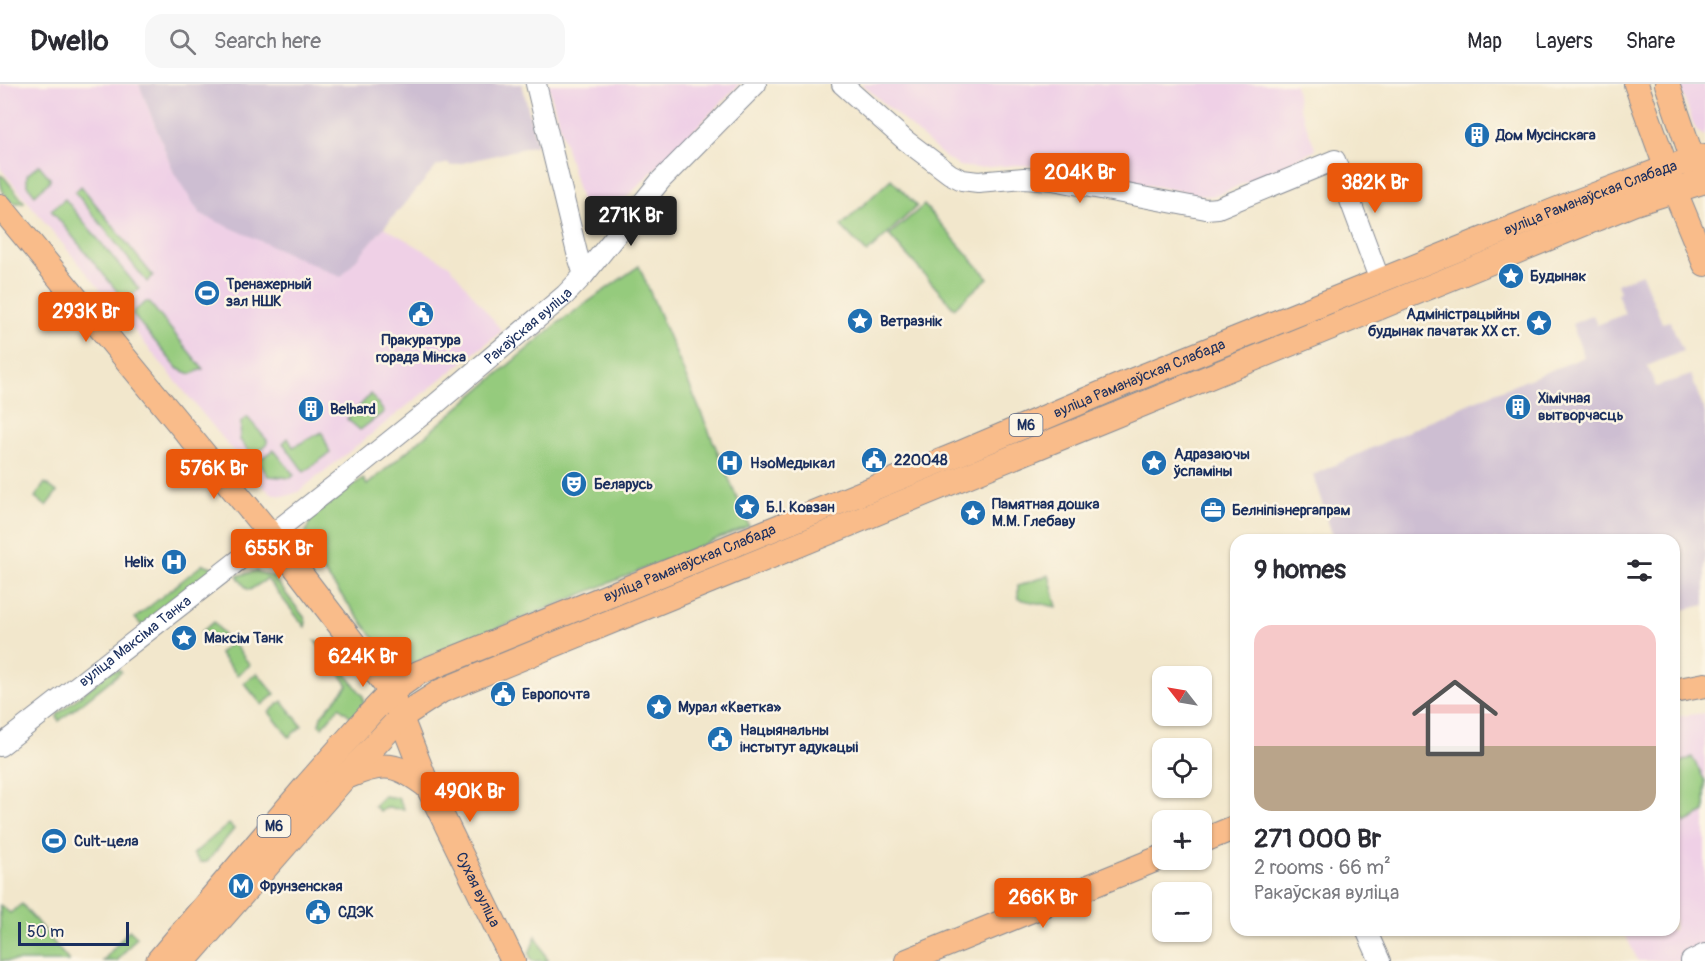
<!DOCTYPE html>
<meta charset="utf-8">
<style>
:root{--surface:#fff;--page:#f7f7f7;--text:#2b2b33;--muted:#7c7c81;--line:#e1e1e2;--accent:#ea580c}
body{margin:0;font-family:Pangolin,sans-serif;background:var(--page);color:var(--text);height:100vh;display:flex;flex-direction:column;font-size:22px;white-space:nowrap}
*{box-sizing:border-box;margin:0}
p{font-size:20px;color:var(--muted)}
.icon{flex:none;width:33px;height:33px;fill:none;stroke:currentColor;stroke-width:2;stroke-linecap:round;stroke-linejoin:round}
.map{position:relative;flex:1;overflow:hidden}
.sheet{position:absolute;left:1230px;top:450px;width:450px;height:402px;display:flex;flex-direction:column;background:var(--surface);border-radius:18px;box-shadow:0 2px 4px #0004}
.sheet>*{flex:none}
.needle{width:39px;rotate:301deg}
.controls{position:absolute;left:1152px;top:582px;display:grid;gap:12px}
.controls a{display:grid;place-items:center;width:60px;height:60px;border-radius:12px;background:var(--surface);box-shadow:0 2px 4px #0004;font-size:30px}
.scale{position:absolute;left:18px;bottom:15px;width:111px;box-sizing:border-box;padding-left:6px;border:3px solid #1b2f5e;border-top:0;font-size:16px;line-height:21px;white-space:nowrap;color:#1b2f5e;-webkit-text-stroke:4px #fcf5e5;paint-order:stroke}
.price{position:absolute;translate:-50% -51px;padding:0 14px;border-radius:6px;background:var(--accent);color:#fff;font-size:20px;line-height:39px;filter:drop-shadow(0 2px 3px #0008)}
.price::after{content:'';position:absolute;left:50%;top:36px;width:18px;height:14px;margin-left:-9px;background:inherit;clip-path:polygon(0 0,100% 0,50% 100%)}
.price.selected{background:#222;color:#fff}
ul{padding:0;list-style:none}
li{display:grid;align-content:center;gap:12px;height:318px;padding:0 24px}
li+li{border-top:2px solid var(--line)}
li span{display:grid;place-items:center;height:186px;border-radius:18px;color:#555}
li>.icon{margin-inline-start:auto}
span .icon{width:108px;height:108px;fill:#fffc;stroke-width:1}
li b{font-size:26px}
h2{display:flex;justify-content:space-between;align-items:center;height:72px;padding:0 24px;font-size:26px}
header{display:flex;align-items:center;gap:36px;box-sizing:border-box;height:84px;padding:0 30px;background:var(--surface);border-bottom:2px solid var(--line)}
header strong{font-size:28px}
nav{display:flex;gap:33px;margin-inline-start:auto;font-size:21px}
.search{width:420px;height:54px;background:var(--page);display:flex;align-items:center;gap:15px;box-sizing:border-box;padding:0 21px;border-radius:18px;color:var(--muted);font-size:22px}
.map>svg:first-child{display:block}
.built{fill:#efd0e6}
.industrial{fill:#cdbed2}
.green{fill:#95cb7d;stroke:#587d6e;stroke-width:1.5}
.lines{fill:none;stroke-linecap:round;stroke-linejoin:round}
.minor-casing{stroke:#868b95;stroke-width:22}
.major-casing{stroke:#868b95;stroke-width:26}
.minor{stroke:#fff;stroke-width:20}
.major{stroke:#f9bc8a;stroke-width:24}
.labels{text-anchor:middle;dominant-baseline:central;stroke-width:5;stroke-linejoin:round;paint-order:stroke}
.shield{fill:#fcf5e5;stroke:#5e6a86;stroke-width:1.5}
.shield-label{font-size:14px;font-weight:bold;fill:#1b2f5e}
.poi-label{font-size:15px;font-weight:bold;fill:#1b2f5e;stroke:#fcf5e5;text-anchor:start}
.street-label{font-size:15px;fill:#1b2f5e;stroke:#fcf5e5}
</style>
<header>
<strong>Dwello</strong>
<div class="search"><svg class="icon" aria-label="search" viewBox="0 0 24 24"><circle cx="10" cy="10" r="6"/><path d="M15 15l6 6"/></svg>Search here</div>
<nav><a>Map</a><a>Layers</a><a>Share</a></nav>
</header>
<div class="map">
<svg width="1705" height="877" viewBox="0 0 1705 877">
<rect width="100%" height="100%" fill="#fcf5e5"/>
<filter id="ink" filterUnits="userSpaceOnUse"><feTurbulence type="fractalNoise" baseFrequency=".0167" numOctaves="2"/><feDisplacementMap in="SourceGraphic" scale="12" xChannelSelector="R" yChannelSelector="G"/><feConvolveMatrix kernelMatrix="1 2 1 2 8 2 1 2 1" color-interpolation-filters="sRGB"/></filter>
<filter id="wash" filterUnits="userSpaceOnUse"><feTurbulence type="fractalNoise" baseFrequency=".008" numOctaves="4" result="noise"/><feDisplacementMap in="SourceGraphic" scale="24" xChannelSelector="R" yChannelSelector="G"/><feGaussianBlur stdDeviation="1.35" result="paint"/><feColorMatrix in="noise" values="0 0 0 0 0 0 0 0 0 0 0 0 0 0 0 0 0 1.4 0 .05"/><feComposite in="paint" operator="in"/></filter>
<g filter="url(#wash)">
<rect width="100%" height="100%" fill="#f2e7cc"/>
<g class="built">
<path d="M 0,0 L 139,0 L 174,89 L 341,192 L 384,143 L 449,181 L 502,247 L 298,408 L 287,412 L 275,411 L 264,404 L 0,84 Z"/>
<path d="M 548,0 L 740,0 L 612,128 L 582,120 Z"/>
<path d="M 862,0 L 1295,0 L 1299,23 L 1316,66 L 1218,111 L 1208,112 L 1054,84 L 1018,81 L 976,84 L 959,82 L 946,74 Z"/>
<path d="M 1679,0 L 1705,0 L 1705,52 L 1698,48 L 1694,42 Z"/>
<path d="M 1705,629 L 1705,865 L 1681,877 L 1638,877 L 1623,846 L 1674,846 L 1674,633 Z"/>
</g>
<g class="industrial">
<path d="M 139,0 L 522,0 L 537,61 L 450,82 L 449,79 L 437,82 L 341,193 L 200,130 L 174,89 Z"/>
<path d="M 1642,190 L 1662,239 L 1670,237 L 1683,267 L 1647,282 L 1656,303 L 1691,291 L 1705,329 L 1705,521 L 1674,528 L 1674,456 L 1334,456 L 1313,391 L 1472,318 L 1584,273 L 1572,240 L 1593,231 L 1597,241 L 1625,230 L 1617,209 L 1620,208 L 1617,200 Z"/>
</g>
<g class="green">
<path d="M 39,81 L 50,94 L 50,97 L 35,111 L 27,101 L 27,91 Z"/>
<path d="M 0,91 L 4,93 L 24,118 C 6,123 0,105 0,91 Z"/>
<path d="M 891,95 L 917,122 L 867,169 L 841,142 Z"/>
<path d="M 81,102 L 153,192 L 147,198 L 75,108 Z"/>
<path d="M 65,115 L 139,205 L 125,217 L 51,126 Z"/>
<path d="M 924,121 L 988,194 L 954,224 L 889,151 Z"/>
<path d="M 639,182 L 749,442 L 413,579 L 396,577 L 386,570 L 308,467 L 306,448 L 311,434 L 363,394 L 367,401 L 558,239 Z"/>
<path d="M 146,218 L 149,218 L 203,285 L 191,290 L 178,285 L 133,231 L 133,228 Z"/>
<path d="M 371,310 L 384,328 L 360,346 L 347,335 Z"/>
<path d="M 247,333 L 267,356 L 267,361 L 255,370 L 251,370 L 240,356 L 241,338 Z"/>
<path d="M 322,348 L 330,369 L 304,388 L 283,359 L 288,354 L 293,363 Z"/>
<path d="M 273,366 L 275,367 L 294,391 L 291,394 L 268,392 L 258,377 Z"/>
<path d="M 45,399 L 57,408 L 46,422 L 35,413 Z"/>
<path d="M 203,480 L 212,483 L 216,487 L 143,543 L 135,534 Z"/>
<path d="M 256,487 L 273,493 L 304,533 L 306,538 L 305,543 L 267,495 L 250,506 L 247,505 L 237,492 Z"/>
<path d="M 1049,491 L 1057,523 L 1018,515 L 1018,502 Z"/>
<path d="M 214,538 L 224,551 L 212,561 L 201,548 Z"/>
<path d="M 315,557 L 321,558 L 363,612 L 364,622 L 355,636 L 339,623 L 322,643 L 319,641 L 321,632 L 348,601 Z"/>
<path d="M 232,558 L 250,581 L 237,591 L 219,569 Z"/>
<path d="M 120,586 L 121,588 L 59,637 L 57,633 L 58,630 L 111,587 Z"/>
<path d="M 257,589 L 275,610 L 262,621 L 244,599 Z"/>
<path d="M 282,617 L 302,642 L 289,653 L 269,628 Z"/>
<path d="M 1692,673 L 1705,697 L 1705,728 L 1685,739 L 1674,718 L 1674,682 Z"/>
<path d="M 384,712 L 398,714 L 404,725 L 387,724 L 380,727 L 374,722 Z"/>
<path d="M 229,740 L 234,745 L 207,778 L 200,778 L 193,770 Z"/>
<path d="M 22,820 L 69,877 L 0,877 L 0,821 L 10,829 Z"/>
<path d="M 129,846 L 137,853 L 117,877 L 103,877 Z"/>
<path d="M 536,852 L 548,877 L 532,877 L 529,870 Z"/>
</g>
</g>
<g filter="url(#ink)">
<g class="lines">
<g class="minor-casing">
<g id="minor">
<path d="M 536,0 L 577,169 L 584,191"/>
<path d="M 842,0 L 905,56 L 950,90 L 962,96 L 978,98 L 1024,94 L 1053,96 L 1206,125 L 1218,124 L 1335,76 L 1380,197"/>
<path id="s1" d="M 0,662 L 339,398 L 431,324 L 565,211 L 584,191 L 661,96 L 756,0"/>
<path d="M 1366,846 L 1380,877"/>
<path d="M 1691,877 L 1705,870"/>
</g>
</g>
<g class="major-casing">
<g id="major">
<path d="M 1636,0 L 1674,105 L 1705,180"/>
<path d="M 1667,0 L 1698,91"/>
<path id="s2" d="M 0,122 L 270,450 L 391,608 L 428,703 L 513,877"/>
<path d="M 1674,607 L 1705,601"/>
<path d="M 349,692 C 384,677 397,679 428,703"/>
<path d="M 1202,757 L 1236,743"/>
<path id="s3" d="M 158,877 L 307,701 L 369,631 L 391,608 L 418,589 L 958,370 L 1126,299 L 1568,121 L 1666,84 L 1705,72"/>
<path d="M 184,877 L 346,692 L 401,633 L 441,607 L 1635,119 L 1705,97"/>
<path d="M 907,877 L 1162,773"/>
</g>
</g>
<use href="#minor" class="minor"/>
<use href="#major" class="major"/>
</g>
</g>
<defs>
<g id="building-disc" transform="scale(1.35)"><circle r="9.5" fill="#1f6fb2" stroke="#fcf5e5"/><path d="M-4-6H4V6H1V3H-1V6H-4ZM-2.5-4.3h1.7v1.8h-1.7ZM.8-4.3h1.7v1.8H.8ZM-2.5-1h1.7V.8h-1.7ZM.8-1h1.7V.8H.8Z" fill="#fff"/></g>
<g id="sight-disc" transform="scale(1.35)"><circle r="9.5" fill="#1f6fb2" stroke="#fcf5e5"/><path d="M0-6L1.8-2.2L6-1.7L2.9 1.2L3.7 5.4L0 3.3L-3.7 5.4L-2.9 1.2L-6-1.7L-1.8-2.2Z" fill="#fff"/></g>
<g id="stadium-disc" transform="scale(1.35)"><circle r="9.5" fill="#1f6fb2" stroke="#fcf5e5"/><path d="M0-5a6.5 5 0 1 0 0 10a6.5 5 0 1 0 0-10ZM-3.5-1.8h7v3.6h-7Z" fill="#fff"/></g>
<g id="civic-disc" transform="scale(1.35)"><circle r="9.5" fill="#1f6fb2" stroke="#fcf5e5"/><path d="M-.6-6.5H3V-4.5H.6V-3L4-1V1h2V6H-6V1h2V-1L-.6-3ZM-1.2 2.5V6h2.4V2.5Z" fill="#fff"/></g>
<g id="hospital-disc" transform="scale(1.35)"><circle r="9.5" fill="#1f6fb2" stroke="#fcf5e5"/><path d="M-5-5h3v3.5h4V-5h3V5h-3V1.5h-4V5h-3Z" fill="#fff"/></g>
<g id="theatre-disc" transform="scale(1.35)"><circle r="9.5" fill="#1f6fb2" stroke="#fcf5e5"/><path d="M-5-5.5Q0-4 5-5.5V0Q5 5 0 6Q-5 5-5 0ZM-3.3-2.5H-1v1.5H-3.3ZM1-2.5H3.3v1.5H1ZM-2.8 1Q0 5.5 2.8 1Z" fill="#fff"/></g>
<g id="office-disc" transform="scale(1.35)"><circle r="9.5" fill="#1f6fb2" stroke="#fcf5e5"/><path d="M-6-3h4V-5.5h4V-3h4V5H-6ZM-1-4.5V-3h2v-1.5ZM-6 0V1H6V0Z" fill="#fff"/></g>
<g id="metro-disc" transform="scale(1.35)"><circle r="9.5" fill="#1f6fb2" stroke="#fcf5e5"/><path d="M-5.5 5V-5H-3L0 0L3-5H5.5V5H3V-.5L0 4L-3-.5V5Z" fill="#fff"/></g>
</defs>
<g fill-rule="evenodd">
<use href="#building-disc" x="1477" y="51"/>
<use href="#sight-disc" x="1511" y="192"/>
<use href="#stadium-disc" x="207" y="209"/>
<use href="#civic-disc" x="421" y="230"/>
<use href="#sight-disc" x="860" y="237"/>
<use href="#sight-disc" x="1539" y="239"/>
<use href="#building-disc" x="1518" y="323"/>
<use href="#building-disc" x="311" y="325"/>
<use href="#civic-disc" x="874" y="376"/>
<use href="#hospital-disc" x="730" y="379"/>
<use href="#sight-disc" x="1154" y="379"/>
<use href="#theatre-disc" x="574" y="400"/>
<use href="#sight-disc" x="747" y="423"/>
<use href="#office-disc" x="1213" y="426"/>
<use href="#sight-disc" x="973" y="429"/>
<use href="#hospital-disc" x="174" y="478"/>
<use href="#sight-disc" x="184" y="554"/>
<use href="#civic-disc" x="503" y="610"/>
<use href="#sight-disc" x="659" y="623"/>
<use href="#civic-disc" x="720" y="655"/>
<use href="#stadium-disc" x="54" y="757"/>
<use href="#metro-disc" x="241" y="802"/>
<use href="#civic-disc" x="318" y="828"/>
</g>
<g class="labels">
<g class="shield">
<rect x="1009.5" y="330" width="33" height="22" rx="4.5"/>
<rect x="257.5" y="731" width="33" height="22" rx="4.5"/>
</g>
<g class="shield-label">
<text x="1026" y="341">М6</text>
<text x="274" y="742">М6</text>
</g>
<g class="poi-label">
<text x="1496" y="51">Дом Мусінскага</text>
<text x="1530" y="192">Будынак</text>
<text x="226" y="200">Тренажерный<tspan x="226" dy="17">зал НШК</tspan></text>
<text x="1520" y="230" text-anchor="end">Адміністрацыйны<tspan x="1520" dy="17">будынак пачатак XX ст.</tspan></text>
<text x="880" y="237">Ветразнік</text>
<text x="421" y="256" text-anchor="middle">Пракуратура<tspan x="421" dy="17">горада Мінска</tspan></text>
<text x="1538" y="314">Хімічная<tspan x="1538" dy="17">вытворчасць</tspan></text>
<text x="330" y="325">Belhard</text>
<text x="1174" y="370">Адразаючы<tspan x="1174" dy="17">ўспаміны</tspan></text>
<text x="894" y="376">220048</text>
<text x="750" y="379">НэоМедыкал</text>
<text x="594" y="400">Беларусь</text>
<text x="992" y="420">Памятная дошка<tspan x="992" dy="17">М.М. Глебаву</tspan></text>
<text x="766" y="423">Б.І. Ковзан</text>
<text x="1232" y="426">Белніпіэнергапрам</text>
<text x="154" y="478" text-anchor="end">Helix</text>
<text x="204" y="554">Максім Танк</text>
<text x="522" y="610">Европочта</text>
<text x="678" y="623">Мурал «Кветка»</text>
<text x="740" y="646">Нацыянальны<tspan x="740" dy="17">інстытут адукацыі</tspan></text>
<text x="74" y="757">Cult-цела</text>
<text x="260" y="802">Фрунзенская</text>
<text x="338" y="828">СДЭК</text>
</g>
<g class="street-label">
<text stroke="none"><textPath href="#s3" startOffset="1654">вуліца Раманаўская Слабада</textPath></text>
<text stroke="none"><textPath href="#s1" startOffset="675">Ракаўская вуліца</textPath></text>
<text stroke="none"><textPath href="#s3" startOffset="1168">вуліца Раманаўская Слабада</textPath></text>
<text stroke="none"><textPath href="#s3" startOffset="682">вуліца Раманаўская Слабада</textPath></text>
<text stroke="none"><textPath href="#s1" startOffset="171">вуліца Максіма Танка</textPath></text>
<text stroke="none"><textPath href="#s2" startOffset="840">Сухая вуліца</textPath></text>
</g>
</g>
</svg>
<div class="controls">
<a><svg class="needle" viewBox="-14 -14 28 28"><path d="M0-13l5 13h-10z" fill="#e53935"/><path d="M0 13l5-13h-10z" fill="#7c7c81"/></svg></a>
<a><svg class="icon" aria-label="locate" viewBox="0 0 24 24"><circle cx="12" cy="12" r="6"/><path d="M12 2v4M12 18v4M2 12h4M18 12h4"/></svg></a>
<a>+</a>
<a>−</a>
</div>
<div class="scale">50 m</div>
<b class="price" style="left:1080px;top:120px">204K Br</b>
<b class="price" style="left:1375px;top:130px">382K Br</b>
<b class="price selected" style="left:631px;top:163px">271K Br</b>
<b class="price" style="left:86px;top:259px">293K Br</b>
<b class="price" style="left:214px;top:416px">576K Br</b>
<b class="price" style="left:279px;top:496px">655K Br</b>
<b class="price" style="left:363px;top:604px">624K Br</b>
<b class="price" style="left:470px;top:739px">490K Br</b>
<b class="price" style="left:1043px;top:845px">266K Br</b>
<section class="sheet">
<h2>9 homes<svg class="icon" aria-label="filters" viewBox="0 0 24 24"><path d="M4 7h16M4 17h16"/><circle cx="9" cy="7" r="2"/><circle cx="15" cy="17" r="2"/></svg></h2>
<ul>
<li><span style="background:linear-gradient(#f6c9c9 65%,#b9a48a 0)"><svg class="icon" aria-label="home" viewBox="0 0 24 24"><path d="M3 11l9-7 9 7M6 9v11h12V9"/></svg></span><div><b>271 000 Br</b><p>2 rooms · 66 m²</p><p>Ракаўская вуліца</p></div></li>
</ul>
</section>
</div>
